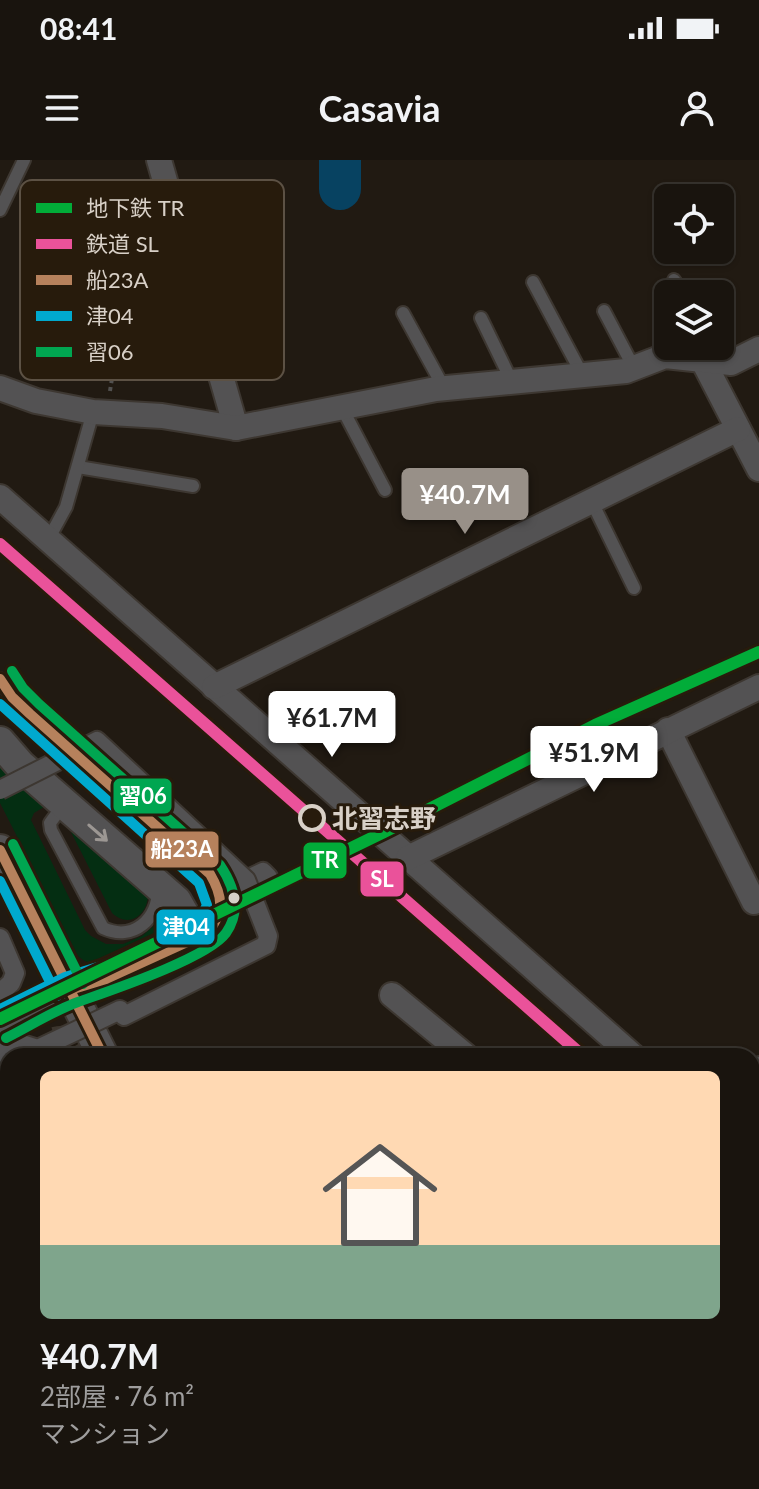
<!DOCTYPE html>
<html lang="ja">
<meta charset="utf-8">
<style>
:root{--surface:#19140e;--page:#221d17;--text:#f1f3f6;--muted:#9f9e9e;--line:#37332e;--accent:#989088}
body{margin:0;font-family:Lato,"Noto Sans JP",sans-serif;background:var(--page);color:var(--text);height:100vh;display:flex;flex-direction:column;font-size:30px;white-space:nowrap}
*{box-sizing:border-box;margin:0}
p{font-size:26px;color:var(--muted)}
.icon{flex:none;width:44px;height:44px;fill:none;stroke:currentColor;stroke-width:2;stroke-linecap:round;stroke-linejoin:round}
.map{position:relative;flex:1;overflow:hidden}
.drawer{position:absolute;left:0px;top:888px;width:760px;height:442px;display:flex;flex-direction:column;background:var(--surface);border-radius:24px 24px 0 0;box-shadow:0 2px 6px #0004,0 0 0 2px var(--line)}
.drawer>*{flex:none}
.buttons{position:absolute;left:654px;top:24px;display:grid;gap:16px}
.buttons a{display:grid;place-items:center;width:80px;height:80px;border-radius:12px;background:var(--surface);box-shadow:0 2px 6px #0004,0 0 0 2px var(--line);font-size:40px}
.price{position:absolute;translate:-50% -68px;padding:0 18px;border-radius:8px;background:#fff;color:#222;font-size:26px;line-height:52px;filter:drop-shadow(0 2px 4px #0008)}
.price::after{content:'';position:absolute;left:50%;top:48px;width:24px;height:18px;margin-left:-12px;background:inherit;clip-path:polygon(0 0,100% 0,50% 100%)}
.price.active{background:var(--accent);color:#fff}
ul{padding:0;list-style:none}
li{display:grid;align-content:center;gap:16px;height:424px;padding:0 40px}
li+li{border-top:2px solid var(--line)}
li span{display:grid;place-items:center;height:248px;border-radius:12px;color:#555}
li>.icon{margin-inline-start:auto}
span .icon{width:144px;height:144px;fill:#fffc;stroke-width:1}
li b{font-size:34px}
.status{display:flex;justify-content:space-between;align-items:center;height:56px;padding:0 40px;background:var(--surface);direction:ltr}
.status svg{height:22px;fill:currentColor}
header{display:flex;justify-content:space-between;align-items:center;height:104px;padding:0 40px;background:var(--surface);font-size:36px;font-weight:700}
.map>svg:first-child{display:block}
.green{fill:#042e12}
.lines{fill:none;stroke-linecap:round;stroke-linejoin:round}
.river{stroke:#074261;stroke-width:42}
.pedestrian-tunnel{stroke:#3c352d;stroke-width:18;stroke-dasharray:18 9;stroke-linecap:butt}
.service-casing{stroke:#3d3731;stroke-width:16}
.pedestrian-casing{stroke:#3d3731;stroke-width:22}
.minor-casing{stroke:#3d3731;stroke-width:28}
.tertiary-casing{stroke:#3d3731;stroke-width:34}
.path{stroke:#51504f;stroke-width:4;stroke-dasharray:4 4;stroke-linecap:butt}
.service{stroke:#535253;stroke-width:12}
.pedestrian{stroke:#535253;stroke-width:18}
.minor{stroke:#535253;stroke-width:24}
.tertiary{stroke:#535253;stroke-width:30}
.pedestrian-bridge-casing{stroke:#3d3731;stroke-width:22;stroke-linecap:butt}
.pedestrian-bridge{stroke:#535253;stroke-width:18}
.bus-1-casing{stroke:#271b0c;stroke-width:16}
.bus-2-casing{stroke:#271b0c;stroke-width:16}
.bus-3-casing{stroke:#271b0c;stroke-width:16}
.bus-1{stroke:#b6815c;stroke-width:10}
.bus-2{stroke:#00a9ce;stroke-width:10}
.bus-3{stroke:#00a651;stroke-width:10}
.rail-1-casing{stroke:#271b0c;stroke-width:18}
.rail-1{stroke:#ea529a;stroke-width:12}
.metro-1-casing{stroke:#271b0c;stroke-width:18}
.metro-1{stroke:#02ac39;stroke-width:12}
.oneway{stroke:#9c9793}
.stop-dot{fill:#271b0c;stroke:#d8d0c7;stroke-width:4}
.bus-dot{fill:#d8d0c7;stroke:#271b0c;stroke-width:3}
.labels{text-anchor:middle;dominant-baseline:central;stroke-width:6;stroke-linejoin:round;paint-order:stroke}
.stop-label{font-size:26px;font-weight:bold;fill:#d8d0c7;stroke:#271b0c;text-anchor:start}
.key{fill:#271b0c;stroke:#5c5144;stroke-width:2}
.key-label{font-size:22px;fill:#d8d0c7}
.line-badge{stroke:#271b0c;stroke-width:3}
.badge-label{font-size:22px;text-anchor:middle;font-weight:bold;fill:#fff}
</style>
<div class="status"><b>08:41</b><svg viewBox="0 0 49 12"><path d="M0 12V9h3v3zM5 12V6h3v6zM10 12V3h3v9zM15 12V0h3v12zM26 1h20v11H26zM47 4h2v5h-2z"/></svg></div>
<header><svg class="icon" aria-label="menu" viewBox="0 0 24 24"><path d="M4 6h16M4 12h16M4 18h16"/></svg>Casavia<svg class="icon" aria-label="person" viewBox="0 0 24 24"><circle cx="12" cy="8" r="4"/><path d="M4 21q1-7 8-7t8 7"/></svg></header>
<div class="map">
<svg width="759" height="1329" viewBox="0 0 759 1329">
<rect width="100%" height="100%" fill="#211a12"/>
<g class="green">
<path d="M 0,598 L 45,641 L 44,647 L 34,653 L 31,660 L 85,770 L 91,776 L 106,784 L 123,784 L 142,776 L 161,760 C 161,781 121,801 102,804 C 93,806 85,802 78,796 L 0,643 Z"/>
<path d="M 74,665 L 148,734 C 148,755 129,769 112,753 L 71,672 Z"/>
</g>
<g class="lines">
<path class="river" d="M 340,0 L 340,29"/>
<path class="pedestrian-tunnel" d="M 54,876 C 71,871 76,882 83,896"/>
<g class="service-casing">
<g id="service">
<path d="M 0,50 L 24,0"/>
<path d="M 674,120 L 683,134"/>
<path d="M 533,122 L 583,216"/>
<path d="M 604,151 L 634,208"/>
<path d="M 403,153 L 444,228"/>
<path d="M 481,158 L 512,222"/>
<path d="M 342,248 L 385,330"/>
<path d="M 78,307 L 193,326"/>
<path d="M 591,340 L 634,428"/>
<path d="M 48,380 L 66,347 L 93,252"/>
<path d="M 0,519 L 12,537 L 210,714 C 239,757 214,770 176,787"/>
<path d="M 64,644 L 50,663 L 51,670 L 103,768 C 133,782 159,759 158,728"/>
<path d="M 752,906 L 759,903"/>
</g>
</g>
<g class="pedestrian-casing">
<g id="pedestrian">
<path d="M 246,720 L 263,712 L 268,717"/>
<path d="M 0,778 L 15,813 L 11,823 L 0,833"/>
</g>
</g>
<g class="minor-casing">
<g id="minor">
<path d="M 159,0 L 236,268"/>
<path d="M 702,199 L 759,309"/>
<path d="M 0,228 L 36,241 L 93,252 L 162,256 L 236,268 L 436,229 L 626,211 L 665,196 L 731,203 L 759,189"/>
<path d="M 0,337 L 633,896"/>
<path d="M 214,527 L 738,269"/>
<path d="M 668,570 L 754,742"/>
<path d="M 408,698 L 759,527"/>
<path d="M 392,835 L 466,896"/>
<path d="M 752,1001 L 759,1008"/>
<path d="M 0,1115 L 8,1131"/>
<path d="M 752,1127 L 759,1133"/>
<path d="M 752,1259 L 759,1255"/>
<path d="M 752,1297 L 759,1310"/>
<path d="M 100,1322 L 104,1329"/>
<path d="M 538,1322 L 541,1329"/>
<path d="M 604,1329 L 619,1322"/>
</g>
</g>
<g class="tertiary-casing">
<g id="tertiary">
<path d="M 0,582 L 20,605 L 176,741 L 184,755 L 176,779 L 168,791 L 106,819 L 70,830 L 0,865"/>
<path d="M 0,690 L 103,896"/>
<path d="M 313,1322 L 317,1329"/>
</g>
</g>
<path class="path" d="M 110,231 L 121,162"/>
<use href="#service" class="service"/>
<use href="#pedestrian" class="pedestrian"/>
<use href="#minor" class="minor"/>
<use href="#tertiary" class="tertiary"/>
<g class="pedestrian-bridge-casing">
<path id="pedestrian-bridge" d="M 0,630 L 97,581 L 246,720 L 268,776 L 266,785 L 124,856 L 120,850 L 38,889 L 19,883 L 0,893"/>
</g>
<use href="#pedestrian-bridge" class="pedestrian-bridge"/>
<g class="bus-1-casing">
<g id="bus-1">
<path d="M 0,519 L 12,537 L 30,554 L 210,714 C 223,736 225,753 207,773 L 106,819 L 70,830"/>
<path d="M 0,690 L 103,896"/>
</g>
</g>
<g class="bus-2-casing">
<g id="bus-2">
<path d="M 0,544 L 199,723 L 207,745 L 199,761 L 101,806 L 65,817 L 0,849"/>
<path d="M 0,721 L 57,836"/>
</g>
</g>
<g class="bus-3-casing">
<g id="bus-3">
<path d="M 13,684 L 83,824"/>
<path d="M 6,878 C 30,866 53,851 78,842 C 109,831 208,798 226,773 C 242,750 234,726 220,705 L 39,544 L 23,528 L 12,511"/>
</g>
</g>
<use href="#bus-1" class="bus-1"/>
<use href="#bus-2" class="bus-2"/>
<use href="#bus-3" class="bus-3"/>
<g class="rail-1-casing">
<path id="rail-1" d="M 0,384 L 583,896"/>
</g>
<use href="#rail-1" class="rail-1"/>
<g class="metro-1-casing">
<path id="metro-1" d="M 0,859 L 384,672 L 595,565 L 759,492"/>
</g>
<use href="#metro-1" class="metro-1"/>
</g>
<defs><path id="oneway-shaft" d="M-6 0H5M1.5-3L5.5 0L1.5 3" fill="none" stroke-width="1.6" stroke-linecap="round" stroke-linejoin="round" transform="scale(2)"/></defs>
<use class="oneway" href="#oneway-shaft" transform="translate(98 673) rotate(41)"/>
<circle class="stop-dot" cx="312" cy="658" r="12"/>
<circle class="bus-dot" cx="234" cy="738" r="7"/>
<g class="labels">
<g class="stop-label">
<text x="332" y="658">北習志野</text>
</g>
</g>
<rect x="20" y="20" width="264" height="200" rx="12" class="key"/>
<rect x="36" y="43" width="36" height="10" fill="#02ac39"/>
<rect x="36" y="79" width="36" height="10" fill="#ea529a"/>
<rect x="36" y="115" width="36" height="10" fill="#b6815c"/>
<rect x="36" y="151" width="36" height="10" fill="#00a9ce"/>
<rect x="36" y="187" width="36" height="10" fill="#00a651"/>
<g class="key-label">
<text x="86" y="56">地下鉄 TR</text>
<text x="86" y="92">鉄道 SL</text>
<text x="86" y="128">船23A</text>
<text x="86" y="164">津04</text>
<text x="86" y="200">習06</text>
</g>
<g class="line-badge">
<rect x="112" y="617" width="61" height="38" rx="8" fill="#00a651"/>
<rect x="144" y="670" width="76" height="39" rx="8" fill="#b6815c"/>
<rect x="302" y="681" width="46" height="39" rx="8" fill="#02ac39"/>
<rect x="359" y="700" width="46" height="38" rx="8" fill="#ea529a"/>
<rect x="155" y="748" width="61" height="38" rx="8" fill="#00a9ce"/>
</g>
<g class="badge-label">
<text x="143" y="644">習06</text>
<text x="182" y="697">船23A</text>
<text x="325" y="708">TR</text>
<text x="382" y="727">SL</text>
<text x="186" y="775">津04</text>
</g>
</svg>
<div class="buttons">
<a><svg class="icon" aria-label="locate" viewBox="0 0 24 24"><circle cx="12" cy="12" r="6"/><path d="M12 2v4M12 18v4M2 12h4M18 12h4"/></svg></a>
<a><svg class="icon" aria-label="layers" viewBox="0 0 24 24"><path d="M12 4l9 5-9 5-9-5zM3 14l9 5 9-5"/></svg></a>
</div>
<b class="price active" style="left:465px;top:376px">¥40.7M</b>
<b class="price" style="left:332px;top:599px">¥61.7M</b>
<b class="price" style="left:594px;top:634px">¥51.9M</b>
<section class="drawer">
<ul>
<li><span style="background:linear-gradient(#ffd9b3 70%,#7fa58c 0)"><svg class="icon" aria-label="home" viewBox="0 0 24 24"><path d="M3 11l9-7 9 7M6 9v11h12V9"/></svg></span><div><b>¥40.7M</b><p>2部屋 · 76 m²</p><p>マンション</p></div></li>
</ul>
</section>
</div>
